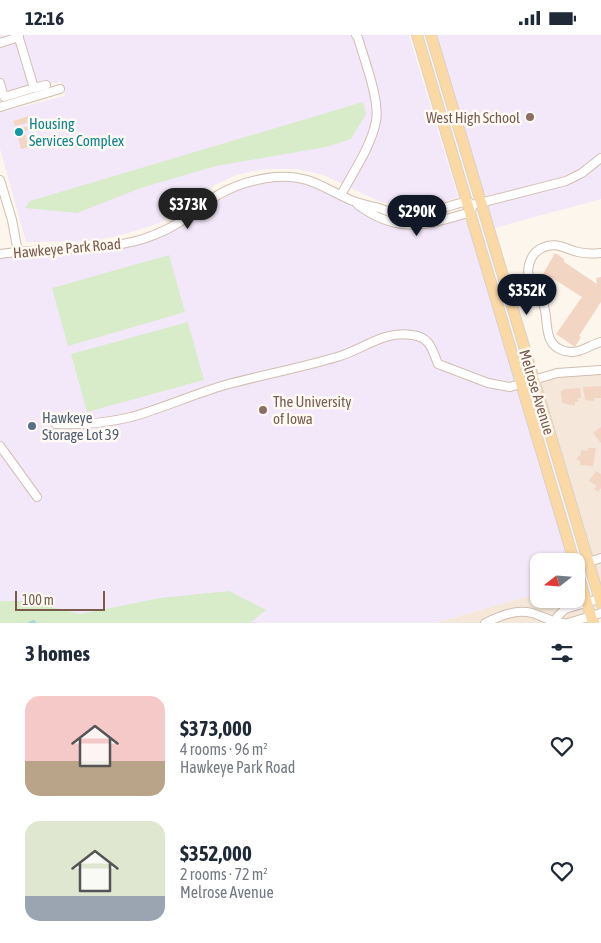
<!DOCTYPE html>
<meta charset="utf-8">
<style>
:root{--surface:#fff;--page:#f2f2f3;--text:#1f2937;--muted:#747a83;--accent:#111827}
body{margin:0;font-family:"Asap Condensed",sans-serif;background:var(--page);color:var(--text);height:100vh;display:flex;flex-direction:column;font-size:19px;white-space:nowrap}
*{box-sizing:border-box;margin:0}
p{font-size:16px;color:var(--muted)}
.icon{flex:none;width:28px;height:28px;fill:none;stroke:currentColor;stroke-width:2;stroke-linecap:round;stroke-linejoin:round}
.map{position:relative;height:588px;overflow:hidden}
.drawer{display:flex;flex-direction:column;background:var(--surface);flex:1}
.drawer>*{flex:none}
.needle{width:32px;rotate:253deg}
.tools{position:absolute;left:530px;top:518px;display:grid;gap:10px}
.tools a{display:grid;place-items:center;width:55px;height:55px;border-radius:10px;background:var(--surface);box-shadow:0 1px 4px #0004;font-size:25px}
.scale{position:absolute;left:15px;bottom:12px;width:90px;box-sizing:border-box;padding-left:5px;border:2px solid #7a5c4d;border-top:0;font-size:14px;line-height:18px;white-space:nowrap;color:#7a5c4d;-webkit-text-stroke:4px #fffaf3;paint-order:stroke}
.price{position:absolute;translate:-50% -42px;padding:0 11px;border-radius:18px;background:var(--accent);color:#fff;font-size:16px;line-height:32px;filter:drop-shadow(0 1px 2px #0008)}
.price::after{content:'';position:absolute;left:50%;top:30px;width:15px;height:11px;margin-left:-8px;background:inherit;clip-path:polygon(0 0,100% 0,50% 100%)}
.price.on{background:#222;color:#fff}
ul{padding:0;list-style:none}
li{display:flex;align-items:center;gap:15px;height:125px;padding:0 25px}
li span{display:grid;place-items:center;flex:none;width:140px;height:100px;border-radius:15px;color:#555}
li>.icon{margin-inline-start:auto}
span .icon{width:60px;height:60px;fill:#fffc;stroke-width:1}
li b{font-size:21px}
h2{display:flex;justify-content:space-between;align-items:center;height:60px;padding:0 25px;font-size:21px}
.status{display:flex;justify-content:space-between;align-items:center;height:35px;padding:0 25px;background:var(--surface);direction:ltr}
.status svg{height:14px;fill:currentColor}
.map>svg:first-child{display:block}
.residential{fill:#f5e8da}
.education{fill:#f3e8fa}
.green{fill:#d8ecc9}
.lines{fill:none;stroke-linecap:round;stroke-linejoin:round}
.stream{stroke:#a5d3da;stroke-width:2}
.building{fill:#f3d5c3}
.minor-casing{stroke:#d1beb0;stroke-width:10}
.major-casing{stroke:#dad1cd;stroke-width:12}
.minor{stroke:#fff;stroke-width:8}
.major{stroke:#fbd9a5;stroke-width:10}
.education-dot{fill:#8d6e63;stroke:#fffaf3;stroke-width:2}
.culture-dot{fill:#0f9aa8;stroke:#fffaf3;stroke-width:2}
.service-dot{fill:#5c6f8a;stroke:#fffaf3;stroke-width:2}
.labels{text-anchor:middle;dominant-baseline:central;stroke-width:5;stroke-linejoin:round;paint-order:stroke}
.education-label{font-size:15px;fill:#785e54;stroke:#fffaf3;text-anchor:end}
.culture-label{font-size:15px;fill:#0d838f;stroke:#fffaf3;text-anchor:start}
.street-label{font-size:15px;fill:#7a5c4d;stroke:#fffaf3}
.service-label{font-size:15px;fill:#4e5e75;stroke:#fffaf3;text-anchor:start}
</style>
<div class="status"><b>12:16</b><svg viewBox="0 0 49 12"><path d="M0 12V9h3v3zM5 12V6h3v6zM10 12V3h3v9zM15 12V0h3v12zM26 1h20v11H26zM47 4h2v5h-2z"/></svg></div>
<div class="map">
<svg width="601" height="588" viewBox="0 0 601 588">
<rect width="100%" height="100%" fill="#fdf6ec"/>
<g class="residential">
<path d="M 601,335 L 601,560 L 537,344 Z"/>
<path d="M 576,547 L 590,588 L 435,588 L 539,558 L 539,564 L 576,564 Z"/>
</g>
<g class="education">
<path d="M 0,0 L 409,0 L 458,162 L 427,173 L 406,173 L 381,167 L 323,140 L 297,134 L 265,134 L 236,140 L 217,149 L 160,188 L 118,201 L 93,206 L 26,207 L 0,114 L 0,77 L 65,61 L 61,46 L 0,65 Z"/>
<path d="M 434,0 L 601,0 L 601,164 L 491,194 Z"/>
<path d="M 288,146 L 315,151 L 392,189 L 460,183 L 468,185 L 571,526 L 539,526 L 539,558 L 435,588 L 0,588 L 0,224 L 22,220 L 92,218 L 125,212 L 148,205 L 188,186 L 235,156 L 245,152 L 266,147 Z"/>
</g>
<g class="green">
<path d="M 363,67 L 366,79 L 351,104 L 326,112 L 216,131 L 141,153 L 77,178 L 25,173 L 30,166 Z"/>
<path d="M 169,220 L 185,277 L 68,311 L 52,253 Z"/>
<path d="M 188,287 L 204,345 L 87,377 L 71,319 Z"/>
<path d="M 229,556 L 266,575 L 250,588 L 0,588 L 0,566 L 27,566 L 80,579 L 160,563 Z"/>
</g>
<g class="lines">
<path class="stream" d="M 29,588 L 34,586 L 35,588"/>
</g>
<g class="building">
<path d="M 29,81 L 33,94 L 20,97 L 20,99 L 25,98 L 29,112 L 21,114 L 16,94 L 28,91 L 27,88 L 15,91 L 13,86 Z"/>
<path d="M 555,218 L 564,224 L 564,227 L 597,249 L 596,243 L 601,242 L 601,267 L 579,301 L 581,302 L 575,312 L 556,299 L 582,262 L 552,243 L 551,245 L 543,239 Z"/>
<path d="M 601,351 L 601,363 L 594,363 L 594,366 L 585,365 L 583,352 Z"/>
<path d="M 580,353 L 581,363 L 578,363 L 578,367 L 575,367 L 575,371 L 562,368 L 561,356 L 564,355 L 564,354 Z"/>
<path d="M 601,392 L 601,408 L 593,398 Z"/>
<path d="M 588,413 L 596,413 L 593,431 L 580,430 L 580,426 L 577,425 L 578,421 L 580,421 L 581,415 L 588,416 Z"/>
<path d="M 596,436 L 601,439 L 601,453 L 598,457 L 594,454 L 597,451 L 589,446 Z"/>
</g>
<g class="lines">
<g class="minor-casing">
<g id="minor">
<path d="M 0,8 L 19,2"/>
<path d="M 0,48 L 4,62 L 34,53 L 18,0"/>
<path d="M 34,53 L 46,50"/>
<path d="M 0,72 L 60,54"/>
<path d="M 0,145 L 12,185 L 18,217"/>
<path d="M 341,160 C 353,137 371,112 376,86 C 380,65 364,24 358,3 L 356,0"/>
<path d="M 358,170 C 399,200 426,190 471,177 L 472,172"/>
<path d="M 472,170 L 566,146 L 582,138 L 601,123"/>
<path d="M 601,218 C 593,219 586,219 578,217 C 565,214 556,206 542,213 C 529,219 525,236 531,249 C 534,255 540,261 543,268 C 550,285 541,310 565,316 C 579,320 589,310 601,307"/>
<path d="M 0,219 C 48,212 96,218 143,204 C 158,199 174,192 187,182 C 197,175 207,167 218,160 C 235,150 255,144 275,142 C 310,139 324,154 353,166 C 362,169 370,171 379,173 C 385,175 391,178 397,179 C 421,182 445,172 467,166 L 469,167"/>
<path d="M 56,389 C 81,390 107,388 131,382 C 163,373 194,359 225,350 C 262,340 300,333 337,322 C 362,315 384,295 412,300 C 430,302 432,314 438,329 L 488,348 L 510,352 L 557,338 L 601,335"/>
<path d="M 0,411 L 37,462"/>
<path d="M 576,531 L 601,523"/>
<path d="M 485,588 C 500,581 515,574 532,578 C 542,581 552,587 563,588"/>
<path d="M 557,588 L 557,582 L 565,574 L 599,564"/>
<path d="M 568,588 L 601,578"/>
</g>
</g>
<g class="major-casing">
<g id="major">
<path d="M 417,0 L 574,526"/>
<path d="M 431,0 L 601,569"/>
<path d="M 576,532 L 593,588"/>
</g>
</g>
<use href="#minor" class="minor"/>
<use href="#major" class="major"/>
</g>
<g class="education-dot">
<circle cx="530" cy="82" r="5"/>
<circle cx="263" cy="375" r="5"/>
</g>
<circle class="culture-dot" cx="19" cy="97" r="5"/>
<circle class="service-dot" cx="32" cy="391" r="5"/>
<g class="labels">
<g class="education-label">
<text x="520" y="82">West High School</text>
<text x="273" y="366" text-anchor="start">The University<tspan x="273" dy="17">of Iowa</tspan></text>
</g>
<g class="culture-label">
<text x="29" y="88">Housing<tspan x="29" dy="17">Services Complex</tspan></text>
</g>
<g class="street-label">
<text transform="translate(67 213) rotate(-5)">Hawkeye Park Road</text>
<text transform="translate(537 357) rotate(73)">Melrose Avenue</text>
</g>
<g class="service-label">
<text x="42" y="382">Hawkeye<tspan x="42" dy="17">Storage Lot 39</tspan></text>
</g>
</g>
</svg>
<div class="tools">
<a><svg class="needle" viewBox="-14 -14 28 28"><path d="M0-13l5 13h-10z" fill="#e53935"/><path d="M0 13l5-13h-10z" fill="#747a83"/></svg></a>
</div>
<div class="scale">100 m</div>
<b class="price on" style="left:188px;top:195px">$373K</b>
<b class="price" style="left:417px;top:202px">$290K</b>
<b class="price" style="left:527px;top:281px">$352K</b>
</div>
<section class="drawer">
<h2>3 homes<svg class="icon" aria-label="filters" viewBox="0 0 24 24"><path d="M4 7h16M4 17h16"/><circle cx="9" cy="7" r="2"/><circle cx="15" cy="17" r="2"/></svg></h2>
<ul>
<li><span style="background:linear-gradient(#f6c9c9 65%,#b9a48a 0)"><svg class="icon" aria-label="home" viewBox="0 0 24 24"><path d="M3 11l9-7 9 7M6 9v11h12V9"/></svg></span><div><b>$373,000</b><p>4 rooms · 96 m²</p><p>Hawkeye Park Road</p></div><svg class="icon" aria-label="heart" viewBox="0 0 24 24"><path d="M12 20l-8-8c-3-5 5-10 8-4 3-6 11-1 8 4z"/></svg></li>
<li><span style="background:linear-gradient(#dfe7d0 75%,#9aa5b1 0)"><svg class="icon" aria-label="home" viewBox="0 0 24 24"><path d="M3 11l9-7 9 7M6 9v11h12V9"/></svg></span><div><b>$352,000</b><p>2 rooms · 72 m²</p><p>Melrose Avenue</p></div><svg class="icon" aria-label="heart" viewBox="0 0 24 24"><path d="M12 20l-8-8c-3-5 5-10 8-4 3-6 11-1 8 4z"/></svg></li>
</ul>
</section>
